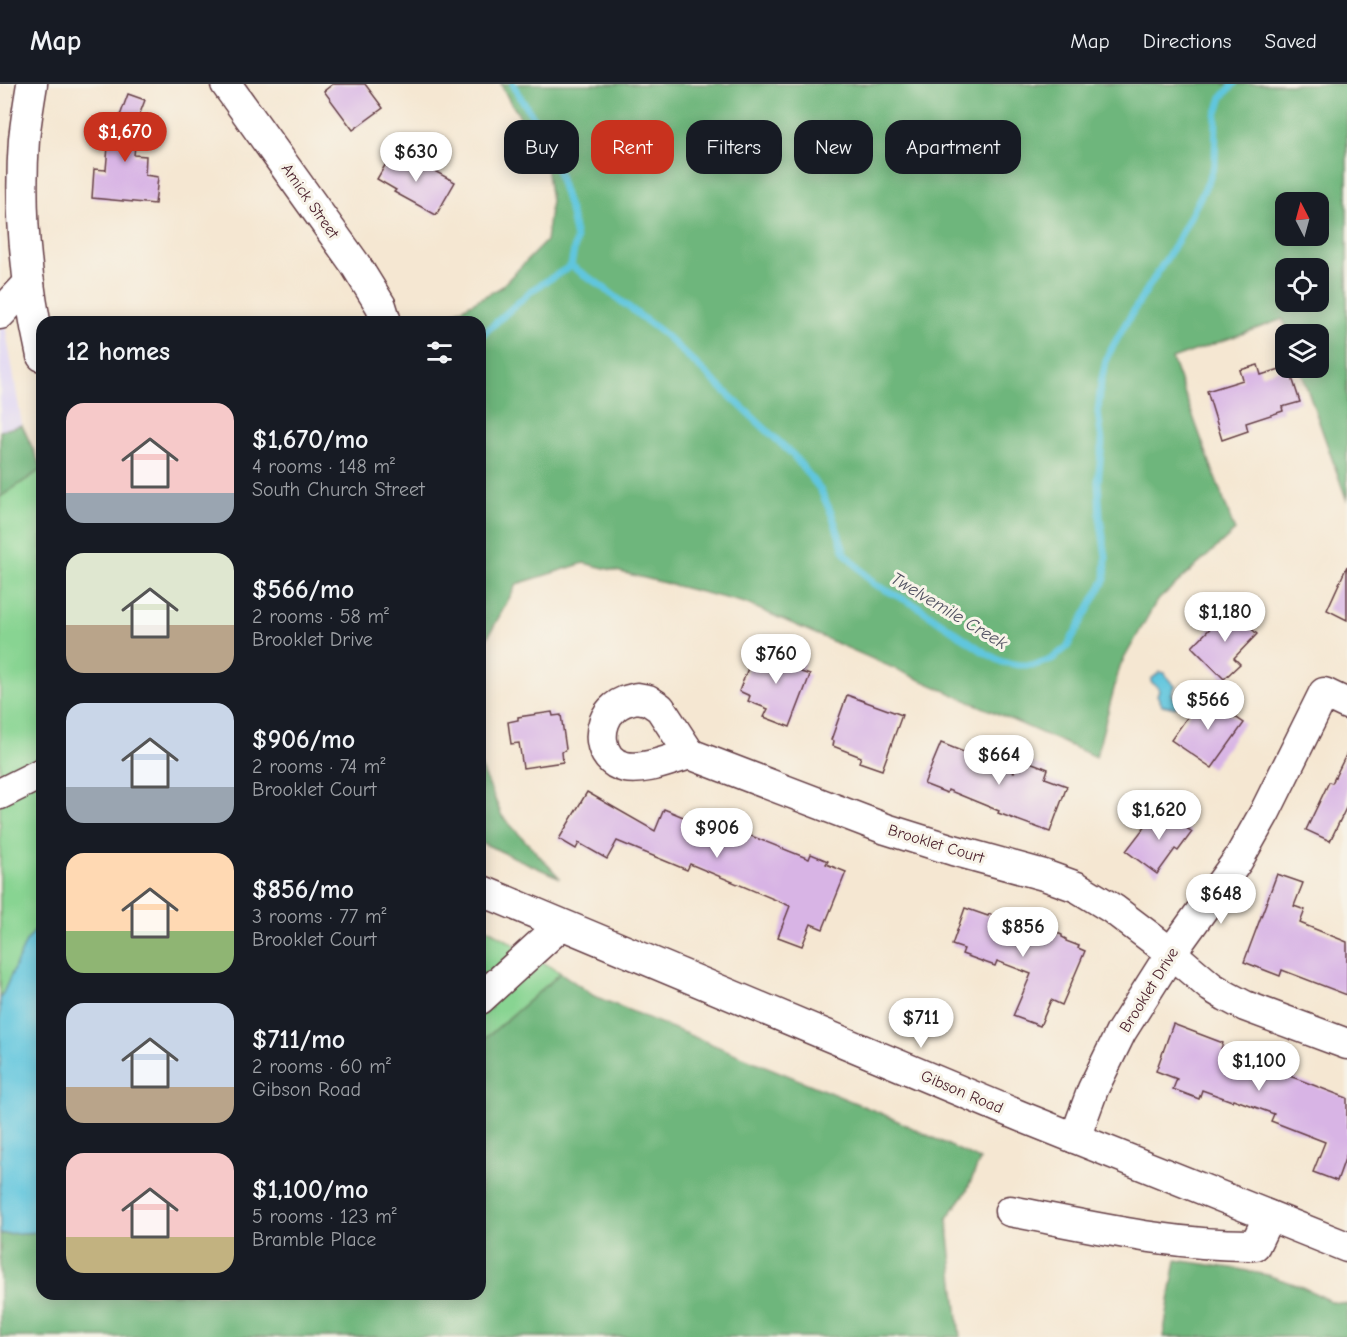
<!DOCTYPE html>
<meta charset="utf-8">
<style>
:root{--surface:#171b24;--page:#20242c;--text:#f1f3f6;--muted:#9ea1a6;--line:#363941;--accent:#c8321e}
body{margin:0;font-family:"Comic Neue",sans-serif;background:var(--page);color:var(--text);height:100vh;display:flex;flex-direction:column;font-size:22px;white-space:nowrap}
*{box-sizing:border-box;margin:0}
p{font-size:20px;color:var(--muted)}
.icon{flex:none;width:33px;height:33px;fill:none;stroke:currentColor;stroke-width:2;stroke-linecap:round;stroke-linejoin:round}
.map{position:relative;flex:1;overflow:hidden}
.panel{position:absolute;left:36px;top:232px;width:450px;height:984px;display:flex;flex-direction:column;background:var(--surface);border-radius:18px;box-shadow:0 3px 15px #0003}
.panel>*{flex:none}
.top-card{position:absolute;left:504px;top:36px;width:570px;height:54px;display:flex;gap:12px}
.needle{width:39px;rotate:354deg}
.tools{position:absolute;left:1275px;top:108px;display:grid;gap:12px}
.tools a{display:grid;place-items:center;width:54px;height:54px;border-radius:12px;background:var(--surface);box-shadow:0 3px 15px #0003;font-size:30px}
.price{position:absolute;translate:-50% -51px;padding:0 14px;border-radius:21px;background:#fff;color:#222;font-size:20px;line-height:39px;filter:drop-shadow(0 2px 3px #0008)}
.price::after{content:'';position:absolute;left:50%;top:36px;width:18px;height:14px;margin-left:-9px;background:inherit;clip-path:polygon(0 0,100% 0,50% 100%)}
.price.active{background:var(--accent);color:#fff}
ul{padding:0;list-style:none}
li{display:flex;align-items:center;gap:18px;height:150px;padding:0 30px}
li span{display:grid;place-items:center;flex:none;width:168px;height:120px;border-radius:18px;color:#555}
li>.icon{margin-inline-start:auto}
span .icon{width:72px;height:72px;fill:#fffc;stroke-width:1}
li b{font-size:26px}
h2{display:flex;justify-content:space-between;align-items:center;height:72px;padding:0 30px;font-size:26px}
.tag{padding:0 21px;border-radius:18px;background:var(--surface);box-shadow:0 3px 15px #0003;font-size:21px;line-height:54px}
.tag.active{background:var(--accent);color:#fff}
header{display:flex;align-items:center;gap:36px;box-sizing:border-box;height:84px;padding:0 30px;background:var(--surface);border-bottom:2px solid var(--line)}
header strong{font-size:28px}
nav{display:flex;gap:33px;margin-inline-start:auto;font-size:21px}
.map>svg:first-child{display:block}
.built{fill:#dfd5f5}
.green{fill:#88d492;stroke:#697a5e;stroke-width:1.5}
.forest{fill:#6eb67c;stroke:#5c6a54;stroke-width:1.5;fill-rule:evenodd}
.water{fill:#60c6de;stroke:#557284;stroke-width:1.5}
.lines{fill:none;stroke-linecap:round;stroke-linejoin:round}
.stream{stroke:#60c6de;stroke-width:7}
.building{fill:#d8b4e5}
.minor-casing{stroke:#643d44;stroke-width:33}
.minor{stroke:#fff;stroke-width:30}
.labels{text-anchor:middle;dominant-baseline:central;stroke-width:6;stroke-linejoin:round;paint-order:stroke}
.street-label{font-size:16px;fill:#4a1f2b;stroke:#f7f3e8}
.water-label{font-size:18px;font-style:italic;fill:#515161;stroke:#f7f3e8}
</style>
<header>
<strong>Map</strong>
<nav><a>Map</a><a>Directions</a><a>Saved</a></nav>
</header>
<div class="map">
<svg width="1347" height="1253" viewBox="0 0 1347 1253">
<rect width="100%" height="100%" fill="#f7f3e8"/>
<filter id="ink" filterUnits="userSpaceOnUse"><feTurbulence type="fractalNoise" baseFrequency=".0167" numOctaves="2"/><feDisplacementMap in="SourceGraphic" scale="12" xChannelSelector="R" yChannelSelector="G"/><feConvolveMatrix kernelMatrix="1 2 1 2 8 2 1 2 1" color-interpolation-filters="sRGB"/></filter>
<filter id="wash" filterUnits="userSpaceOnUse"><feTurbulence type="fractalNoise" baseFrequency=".008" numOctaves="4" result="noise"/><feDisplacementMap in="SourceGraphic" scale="24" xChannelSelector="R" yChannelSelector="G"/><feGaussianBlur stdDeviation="1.35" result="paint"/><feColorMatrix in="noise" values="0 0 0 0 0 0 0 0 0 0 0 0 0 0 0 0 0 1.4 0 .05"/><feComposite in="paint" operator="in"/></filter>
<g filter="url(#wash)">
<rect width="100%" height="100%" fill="#f5e7d2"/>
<path class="built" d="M 0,212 L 22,341 L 0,347 Z"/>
<g class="green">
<path d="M 42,385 L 42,1148 L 0,1150 L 0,413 Z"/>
<path d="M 480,840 L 561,889 L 480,959 Z"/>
</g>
<g class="forest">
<path d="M 501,0 L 1347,0 L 1347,417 L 1300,284 L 1318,284 L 1318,250 L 1288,250 L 1283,235 L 1172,275 L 1235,447 L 1156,518 L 1120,582 L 1096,673 L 745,519 L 584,479 L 517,500 L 488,553 L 480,572 L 480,238 L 437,238 L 500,204 L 546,157 L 551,117 L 544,69 L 509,16 ZM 1318,118 L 1318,152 L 1286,152 L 1286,118 ZM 1318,184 L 1318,218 L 1286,218 L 1286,184 Z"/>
<path d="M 22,341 L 42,385 L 0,413 L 0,347 Z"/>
<path d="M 480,680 L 502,732 L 560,794 L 480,758 Z"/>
<path d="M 561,889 L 594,912 L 885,1031 L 980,1076 L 966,1108 L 947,1134 L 960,1253 L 0,1253 L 0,1150 L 42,1148 L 42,1210 L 480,1210 L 480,959 Z"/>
<path d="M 1176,1176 L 1238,1185 L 1267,1191 L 1300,1202 L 1333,1218 L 1347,1220 L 1347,1253 L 1163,1253 Z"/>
</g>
<g class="water">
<path d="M 1160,588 L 1165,589 L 1169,596 L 1175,602 L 1172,610 C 1173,615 1182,618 1175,624 L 1162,621 L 1157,611 L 1159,607 L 1158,603 L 1151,598 L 1151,595 Z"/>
<path d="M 42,838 L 42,1148 L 0,1150 L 0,916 L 26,858 Z"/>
</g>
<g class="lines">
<g class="stream">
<path d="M 513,0 L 517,8 L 548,57 L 571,130 L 576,155 L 571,182"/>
<path d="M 571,182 L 600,201 L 665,251 L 793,371 L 820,405 L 832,431 L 845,469 L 874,500 L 917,522 L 984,568 L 1002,578 L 1019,581 L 1035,581 L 1052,575 L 1067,563 L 1105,495 L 1106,473 L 1100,433 L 1098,398 L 1102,358 L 1098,328 L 1101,298 L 1107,273 L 1126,239 L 1178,156 L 1208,98 L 1215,79 L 1216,32 L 1222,13 L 1234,0"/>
<path d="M 480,253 L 532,206 L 571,182"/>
</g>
</g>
<g id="blocks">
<g class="building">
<path d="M 333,0 L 365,0 L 383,24 L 353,46 L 324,7 Z"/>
<path d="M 128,10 L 145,16 L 131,53 L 136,53 L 134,71 L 146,72 L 145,91 L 158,93 L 155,120 L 92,114 L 94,85 L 106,86 L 109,51 L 113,51 Z"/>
<path d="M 403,70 L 455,98 L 436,131 L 394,108 L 396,106 L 377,95 L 391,71 L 400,76 Z"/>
<path d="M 1258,281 L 1261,291 L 1286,283 L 1289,284 L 1300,318 L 1282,323 L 1283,327 L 1246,339 L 1248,347 L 1222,356 L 1207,307 L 1243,296 L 1240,286 Z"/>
<path d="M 1347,482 L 1347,536 L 1327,526 Z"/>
<path d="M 1230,524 L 1257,550 L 1234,574 L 1240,580 L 1224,595 L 1192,563 Z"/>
<path d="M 773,566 L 805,578 L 801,588 L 810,591 L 790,643 L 764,633 L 768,625 L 748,617 L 750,612 L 739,607 L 754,569 L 770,575 Z"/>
<path d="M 847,611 L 902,631 L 882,686 L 859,678 L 861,673 L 833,662 L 834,657 L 831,656 Z"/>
<path d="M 1203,611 L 1244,639 L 1212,684 L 1171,656 Z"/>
<path d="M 552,628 L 553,632 L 561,631 L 566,665 L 562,668 L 563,678 L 523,684 L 519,659 L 511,660 L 508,638 L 518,636 L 518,633 Z"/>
<path d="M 941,659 L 1014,688 L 1016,682 L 1019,683 L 1022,675 L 1048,685 L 1045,694 L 1067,702 L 1050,748 L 998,729 L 999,727 L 948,706 L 947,709 L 924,700 Z"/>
<path d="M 1347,669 L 1347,722 L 1330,757 L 1306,746 L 1329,698 L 1332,699 Z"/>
<path d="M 587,708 L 655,747 L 664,725 L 732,753 L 736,746 L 809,775 L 811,770 L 828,777 L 826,780 L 846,788 L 823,845 L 811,840 L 802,862 L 778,853 L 790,822 L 690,780 L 687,786 L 617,757 L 607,775 L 579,759 L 576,765 L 559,755 Z"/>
<path d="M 1159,724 L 1192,748 L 1178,767 L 1175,765 L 1157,790 L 1126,767 Z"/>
<path d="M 1277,790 L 1303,799 L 1294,822 L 1305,826 L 1300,839 L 1347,858 L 1347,911 L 1282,886 L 1280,892 L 1244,878 Z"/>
<path d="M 965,824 L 988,832 L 989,830 L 1041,848 L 1043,843 L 1062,851 L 1062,853 L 1066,855 L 1066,857 L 1079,862 L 1078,864 L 1085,867 L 1062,921 L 1051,916 L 1040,942 L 1013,932 L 1031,890 L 997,877 L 995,882 L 962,870 L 964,865 L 952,861 Z"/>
<path d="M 1173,940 L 1223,959 L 1221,965 L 1256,979 L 1258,975 L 1279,983 L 1277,987 L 1347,1014 L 1347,1069 L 1337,1097 L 1313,1088 L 1325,1058 L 1271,1037 L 1274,1030 L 1233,1015 L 1232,1017 L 1202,1006 L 1199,1015 L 1173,1005 L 1177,995 L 1156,987 Z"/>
</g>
</g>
</g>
<g filter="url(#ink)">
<use href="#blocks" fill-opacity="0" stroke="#643d44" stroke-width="1.5"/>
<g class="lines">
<g class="minor-casing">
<g id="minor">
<path d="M 32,0 C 29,18 26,37 24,55 C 19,127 26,201 42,272"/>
<path d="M 226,0 L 355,180 L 381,222 L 386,238"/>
<path d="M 0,230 L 29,199"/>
<path d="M 637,614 L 648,616 L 660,624 L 690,670 C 671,675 645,687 625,683 C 597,677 595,639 615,623 C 622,617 629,616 637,614 Z"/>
<path d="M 690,670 L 886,745 L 953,766 L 1044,791 L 1077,803 L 1113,825 L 1171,869 L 1211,903 L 1226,912 L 1245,922 L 1347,960"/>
<path d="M 0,710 L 42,689"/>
<path d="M 480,806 L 1020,1032 L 1347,1163"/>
<path d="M 480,915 L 561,841"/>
<path d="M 1075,1054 L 1093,1005 L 1121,948 L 1171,869 L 1238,776 L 1265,728 L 1324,609 L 1347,620"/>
<path d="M 1010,1127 C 1090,1142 1173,1162 1255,1161 L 1269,1132"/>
</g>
</g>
<use href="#minor" class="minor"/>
</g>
</g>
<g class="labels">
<g class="street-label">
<text transform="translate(310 117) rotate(55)">Amick Street</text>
<text transform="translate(936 760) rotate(17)">Brooklet Court</text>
<text transform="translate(1149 906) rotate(-58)">Brooklet Drive</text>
<text transform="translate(962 1008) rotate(23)">Gibson Road</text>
</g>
<g class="water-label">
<text transform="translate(949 527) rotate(31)">Twelvemile Creek</text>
</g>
</g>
</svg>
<div class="tools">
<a><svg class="needle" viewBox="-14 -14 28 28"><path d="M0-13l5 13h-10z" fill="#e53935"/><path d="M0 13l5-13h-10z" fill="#9ea1a6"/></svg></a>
<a><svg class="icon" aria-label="locate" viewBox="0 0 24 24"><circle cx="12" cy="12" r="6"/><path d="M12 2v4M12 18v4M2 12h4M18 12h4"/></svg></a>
<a><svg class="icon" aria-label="layers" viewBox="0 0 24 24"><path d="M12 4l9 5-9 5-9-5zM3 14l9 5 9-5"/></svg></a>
</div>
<b class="price active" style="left:125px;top:79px">$1,670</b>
<b class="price" style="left:416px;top:99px">$630</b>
<b class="price" style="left:1225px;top:559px">$1,180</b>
<b class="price" style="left:776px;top:601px">$760</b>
<b class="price" style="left:1208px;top:647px">$566</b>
<b class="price" style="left:999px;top:702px">$664</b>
<b class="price" style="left:1159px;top:757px">$1,620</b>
<b class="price" style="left:717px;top:775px">$906</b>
<b class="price" style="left:1221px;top:841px">$648</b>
<b class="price" style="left:1023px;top:874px">$856</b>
<b class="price" style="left:921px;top:965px">$711</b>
<b class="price" style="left:1259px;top:1008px">$1,100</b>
<div class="top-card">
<a class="tag">Buy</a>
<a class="tag active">Rent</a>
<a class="tag">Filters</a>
<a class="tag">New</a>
<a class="tag">Apartment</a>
</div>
<section class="panel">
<h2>12 homes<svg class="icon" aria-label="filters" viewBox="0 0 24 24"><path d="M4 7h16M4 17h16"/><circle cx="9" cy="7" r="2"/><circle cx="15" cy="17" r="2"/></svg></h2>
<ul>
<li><span style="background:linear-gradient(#f6c9c9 75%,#9aa5b1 0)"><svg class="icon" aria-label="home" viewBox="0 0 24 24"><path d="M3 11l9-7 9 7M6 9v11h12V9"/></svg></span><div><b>$1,670/mo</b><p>4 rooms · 148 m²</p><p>South Church Street</p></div></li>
<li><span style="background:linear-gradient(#dfe7d0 60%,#b9a48a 0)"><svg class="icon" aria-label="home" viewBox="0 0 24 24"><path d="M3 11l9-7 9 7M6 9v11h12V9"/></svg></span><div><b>$566/mo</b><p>2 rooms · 58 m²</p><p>Brooklet Drive</p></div></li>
<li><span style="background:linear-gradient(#c9d6e8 70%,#9aa5b1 0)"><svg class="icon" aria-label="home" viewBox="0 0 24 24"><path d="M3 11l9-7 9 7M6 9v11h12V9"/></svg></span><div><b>$906/mo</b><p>2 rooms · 74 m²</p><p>Brooklet Court</p></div></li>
<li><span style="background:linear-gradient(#ffd9b3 65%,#8fb573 0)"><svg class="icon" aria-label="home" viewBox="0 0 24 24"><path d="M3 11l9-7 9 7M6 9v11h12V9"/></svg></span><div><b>$856/mo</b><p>3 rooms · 77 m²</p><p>Brooklet Court</p></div></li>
<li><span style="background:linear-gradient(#c9d6e8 70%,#b9a48a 0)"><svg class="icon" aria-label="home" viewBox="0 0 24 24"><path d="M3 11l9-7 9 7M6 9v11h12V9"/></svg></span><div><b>$711/mo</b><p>2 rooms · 60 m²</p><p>Gibson Road</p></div></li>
<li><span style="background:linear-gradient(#f6c9c9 70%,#c2b280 0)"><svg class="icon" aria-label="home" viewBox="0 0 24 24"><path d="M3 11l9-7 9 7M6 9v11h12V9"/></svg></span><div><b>$1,100/mo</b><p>5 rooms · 123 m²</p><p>Bramble Place</p></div></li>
</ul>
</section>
</div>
